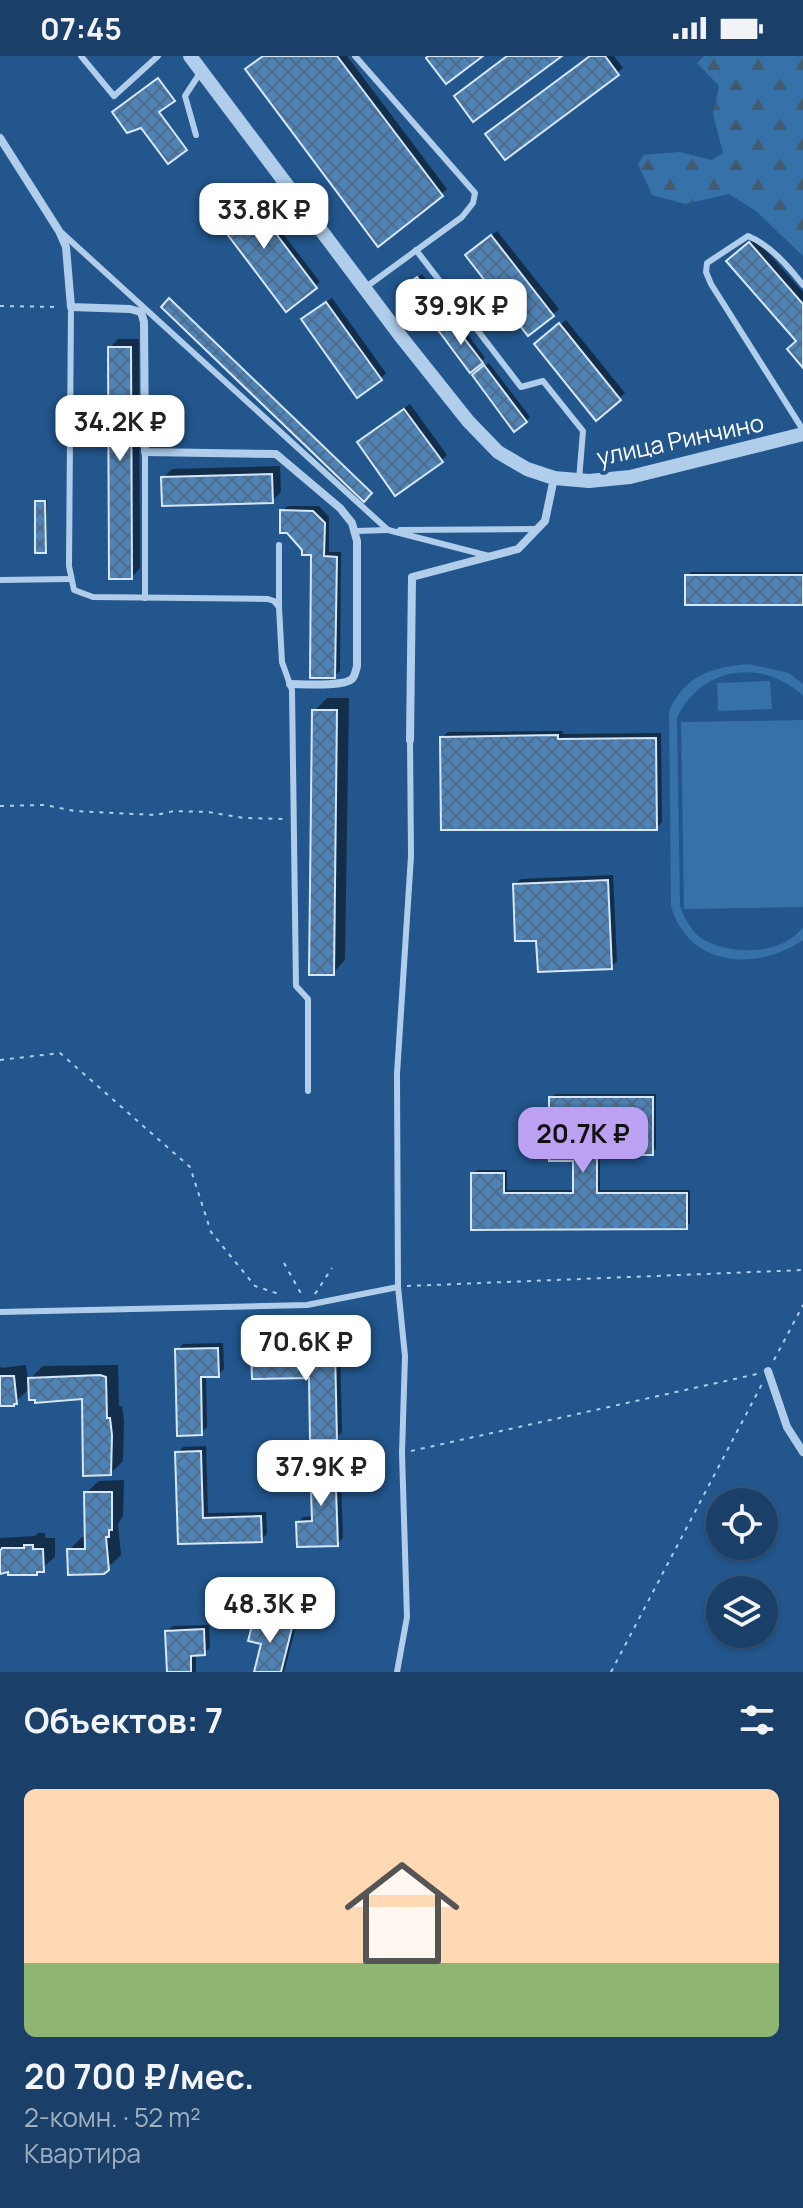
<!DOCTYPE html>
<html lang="ru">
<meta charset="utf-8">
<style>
:root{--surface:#1a4069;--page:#23476f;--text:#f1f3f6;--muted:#9fafc0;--line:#38597d;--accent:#bca0f2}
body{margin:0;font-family:Manrope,sans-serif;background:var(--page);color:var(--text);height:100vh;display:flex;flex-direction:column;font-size:30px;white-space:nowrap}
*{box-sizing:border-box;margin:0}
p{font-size:26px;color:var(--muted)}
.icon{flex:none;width:44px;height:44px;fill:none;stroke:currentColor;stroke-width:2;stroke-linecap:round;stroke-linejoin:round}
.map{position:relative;height:1616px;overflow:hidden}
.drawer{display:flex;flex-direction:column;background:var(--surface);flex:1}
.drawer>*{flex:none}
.tools{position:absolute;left:706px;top:1432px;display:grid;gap:16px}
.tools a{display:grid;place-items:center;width:72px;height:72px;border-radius:50%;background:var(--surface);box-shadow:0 2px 6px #0004,0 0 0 2px var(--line);font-size:40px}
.price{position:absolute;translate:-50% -68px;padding:0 18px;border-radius:16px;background:#fff;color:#222;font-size:26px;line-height:52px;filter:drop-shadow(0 2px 4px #0008)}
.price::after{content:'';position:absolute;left:50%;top:48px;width:24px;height:18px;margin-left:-12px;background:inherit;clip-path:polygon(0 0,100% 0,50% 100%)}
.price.on{background:var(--accent);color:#111}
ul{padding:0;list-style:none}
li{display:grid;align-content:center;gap:16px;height:424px;padding:0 24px}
li span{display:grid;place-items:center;height:248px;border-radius:12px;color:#555}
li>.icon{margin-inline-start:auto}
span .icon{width:144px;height:144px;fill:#fffc;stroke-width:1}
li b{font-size:34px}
h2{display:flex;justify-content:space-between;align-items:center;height:96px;padding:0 24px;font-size:34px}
.status{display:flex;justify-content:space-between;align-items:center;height:56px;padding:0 40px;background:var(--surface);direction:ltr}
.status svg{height:22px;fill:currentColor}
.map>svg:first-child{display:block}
.forest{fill:url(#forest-firs)}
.garden{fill:#3671a9}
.shadow{fill:#0007}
.building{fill:url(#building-cross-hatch);stroke:#d5e7f8;stroke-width:2}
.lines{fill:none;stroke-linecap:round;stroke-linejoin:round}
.path{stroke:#b0ceeb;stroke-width:2;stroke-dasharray:4 6;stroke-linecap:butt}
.service{stroke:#b0ceeb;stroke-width:6}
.minor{stroke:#b0ceeb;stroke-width:8}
.tertiary{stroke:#b0ceeb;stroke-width:14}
.labels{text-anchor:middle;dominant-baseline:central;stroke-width:8;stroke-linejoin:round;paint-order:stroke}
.street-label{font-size:24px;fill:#fff;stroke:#22568c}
</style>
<div class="status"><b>07:45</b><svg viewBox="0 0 49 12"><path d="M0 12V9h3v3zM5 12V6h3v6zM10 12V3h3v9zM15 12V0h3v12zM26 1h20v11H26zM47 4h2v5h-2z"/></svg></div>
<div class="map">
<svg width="803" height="1616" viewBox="0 0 803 1616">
<defs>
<pattern id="forest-firs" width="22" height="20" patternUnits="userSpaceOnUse" patternTransform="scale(2)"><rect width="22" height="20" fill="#3671a9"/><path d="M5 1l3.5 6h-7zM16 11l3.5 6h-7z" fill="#435b71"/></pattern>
<pattern id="building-cross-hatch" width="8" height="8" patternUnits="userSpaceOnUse" patternTransform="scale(2)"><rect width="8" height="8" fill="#4f82b5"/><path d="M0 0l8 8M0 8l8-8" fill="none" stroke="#4e6c8b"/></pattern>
</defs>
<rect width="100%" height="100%" fill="#22568c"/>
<path class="forest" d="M 704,0 L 803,0 L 803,200 L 756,155 L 729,138 L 685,148 L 652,139 L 638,108 L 644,99 L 679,96 L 712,104 L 723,97 L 713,58 L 719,30 L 697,7 Z"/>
<g class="garden">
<path d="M 748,608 L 789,617 L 803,628 L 803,640 C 763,602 701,610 677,662 L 680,850 C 684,861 691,875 701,882 C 729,900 782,900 803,871 L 803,884 C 756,916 688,911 671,850 L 669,655 C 686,619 709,612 748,608 Z"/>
<path d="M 770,625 L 772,653 L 718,655 L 717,627 Z"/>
<path d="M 803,664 L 803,851 L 684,853 L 681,666 Z"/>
</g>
<g class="shadow">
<path d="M 264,0 L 347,0 L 447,133 L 441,138 Z"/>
<path d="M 591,0 L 614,0 L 623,12 L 617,17 Z"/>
<path d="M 159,23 L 174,43 L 158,54 L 186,92 L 168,106 L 142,70 L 115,57 Z"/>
<path d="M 248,132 L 320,226 L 286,253 L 218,154 Z"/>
<path d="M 497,175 L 559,253 L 529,278 L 473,194 Z"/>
<path d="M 755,182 L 803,236 L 803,309 L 798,285 L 734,200 Z"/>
<path d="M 422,218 L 452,258 L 437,270 L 411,227 Z"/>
<path d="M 332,242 L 386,317 L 380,323 L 309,258 Z"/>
<path d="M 170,244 L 371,435 L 364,443 Z"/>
<path d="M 456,262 L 485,302 L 481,306 L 444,271 Z"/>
<path d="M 566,264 L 625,337 L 596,362 L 542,283 Z"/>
<path d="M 118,283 L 139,283 L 140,512 L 132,521 L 110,292 Z"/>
<path d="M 489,307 L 530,361 L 526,365 L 478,315 Z"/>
<path d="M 410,348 L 447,399 L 441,405 L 365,381 Z"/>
<path d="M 280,410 L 281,436 L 272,445 L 163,422 L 172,413 Z"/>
<path d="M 39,444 L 47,444 L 47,493 L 45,495 L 37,446 Z"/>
<path d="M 288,450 L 319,450 L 329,461 L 329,496 L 341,496 L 340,615 L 334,620 L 313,497 L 282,455 Z"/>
<path d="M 691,516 L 803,516 L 803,547 L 687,520 Z"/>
<path d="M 327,642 L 349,642 L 345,904 L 333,917 L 314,655 Z"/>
<path d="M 563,675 L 563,678 L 661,677 L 662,766 L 656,772 L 442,682 L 448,676 Z"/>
<path d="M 613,819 L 617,905 L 611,911 L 538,882 L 515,828 L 521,823 Z"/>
<path d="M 555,1038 L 656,1038 L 656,1093 L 652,1097 L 620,1091 L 600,1091 L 600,1134 L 690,1134 L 690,1167 L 686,1171 L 473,1172 L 473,1118 L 477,1114 L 507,1114 L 507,1134 L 575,1134 L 575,1103 L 551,1042 Z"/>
<path d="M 223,1287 L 224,1313 L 218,1319 L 206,1319 L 207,1371 L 201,1377 L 177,1294 L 183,1288 Z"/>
<path d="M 340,1288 L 342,1376 L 336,1382 L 311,1320 L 253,1296 L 259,1290 Z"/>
<path d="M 26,1309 L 28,1325 L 43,1310 L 118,1309 L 119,1350 L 122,1350 L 124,1365 L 123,1405 L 111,1417 L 84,1341 L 31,1331 L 13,1348 L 0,1348 L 0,1310 L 1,1312 Z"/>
<path d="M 206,1390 L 208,1457 L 266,1456 L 267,1478 L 261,1484 L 180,1486 L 177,1397 L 183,1391 Z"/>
<path d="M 340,1399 L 343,1482 L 337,1488 L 298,1467 L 303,1461 L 314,1460 L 312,1405 L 317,1400 Z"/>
<path d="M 124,1424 L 123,1460 L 118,1468 L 121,1499 L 103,1516 L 69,1494 L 82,1481 L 87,1481 L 86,1437 L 99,1425 Z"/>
<path d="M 38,1477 L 45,1477 L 45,1482 L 55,1482 L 55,1501 L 36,1517 L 10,1513 L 0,1516 L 0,1482 L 35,1480 Z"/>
<path d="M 262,1558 L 297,1567 L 284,1616 L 256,1616 L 264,1586 L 256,1563 Z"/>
<path d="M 209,1569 L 210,1592 L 204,1597 L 196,1598 L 196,1616 L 169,1616 L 167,1575 L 173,1570 Z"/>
</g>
<g class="building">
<path d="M 263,0 L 337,0 L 443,140 L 378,191 L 245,13 Z"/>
<path d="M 428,0 L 483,0 L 446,28 L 426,2 Z"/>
<path d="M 507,0 L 562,0 L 473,66 L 454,40 Z"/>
<path d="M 590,0 L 605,0 L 619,19 L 505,104 L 485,78 Z"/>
<path d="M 158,22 L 175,45 L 159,56 L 187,94 L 168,108 L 141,72 L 127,77 L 112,56 Z"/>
<path d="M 243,134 L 317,232 L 286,256 L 212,158 Z"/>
<path d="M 491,179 L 554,260 L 528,280 L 465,199 Z"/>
<path d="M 749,186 L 803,248 L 803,312 L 787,293 L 796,285 L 726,205 Z"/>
<path d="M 417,221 L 449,263 L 436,273 L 404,230 Z"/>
<path d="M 169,242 L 372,437 L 364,446 L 161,251 Z"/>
<path d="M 326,246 L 382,324 L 357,342 L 301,263 Z"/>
<path d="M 451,265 L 483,307 L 470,317 L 438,274 Z"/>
<path d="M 559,267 L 621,344 L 596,365 L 534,288 Z"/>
<path d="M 108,291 L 131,291 L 132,523 L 109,523 Z"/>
<path d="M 484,309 L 527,366 L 514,376 L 472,319 Z"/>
<path d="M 404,353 L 443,406 L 395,440 L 357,386 Z"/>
<path d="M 272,418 L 273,447 L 162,450 L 161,421 Z"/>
<path d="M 35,445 L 45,445 L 46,497 L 35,497 Z"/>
<path d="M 280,454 L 313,455 L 325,467 L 324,500 L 337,501 L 335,622 L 310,622 L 311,499 L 302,499 L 302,494 L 287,477 L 280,477 Z"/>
<rect x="685" y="519" width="118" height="30"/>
<path d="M 312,654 L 337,654 L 334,919 L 309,919 Z"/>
<path d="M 558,679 L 558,683 L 656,682 L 657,774 L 441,774 L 440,681 Z"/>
<path d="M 608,824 L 612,913 L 538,916 L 536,885 L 515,885 L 513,828 Z"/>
<path d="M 549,1041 L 653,1041 L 653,1099 L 618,1099 L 618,1093 L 597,1093 L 597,1137 L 687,1137 L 687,1173 L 471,1174 L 471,1117 L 504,1117 L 504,1137 L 573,1137 L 573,1105 L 549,1105 Z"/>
<path d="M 218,1292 L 219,1321 L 201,1321 L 202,1379 L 177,1380 L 175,1293 Z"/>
<path d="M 335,1293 L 337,1384 L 310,1384 L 309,1322 L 252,1323 L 251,1295 Z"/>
<path d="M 100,1319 L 106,1321 L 107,1362 L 110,1362 L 112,1379 L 111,1419 L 83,1420 L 82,1343 L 35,1347 L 35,1344 L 29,1344 L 28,1322 Z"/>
<path d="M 0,1320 L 14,1320 L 17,1348 L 14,1348 L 14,1350 L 0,1350 Z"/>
<path d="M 201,1395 L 203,1462 L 261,1460 L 262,1486 L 178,1488 L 175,1396 Z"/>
<path d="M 335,1404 L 338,1490 L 297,1491 L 296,1466 L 312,1465 L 310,1405 Z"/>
<path d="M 84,1436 L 112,1436 L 112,1474 L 109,1474 L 109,1481 L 106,1481 L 109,1514 L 104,1518 L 68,1519 L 67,1493 L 85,1493 Z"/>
<path d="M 24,1489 L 33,1489 L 33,1493 L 43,1493 L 44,1516 L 37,1516 L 37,1519 L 8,1519 L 8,1516 L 0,1518 L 0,1495 L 2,1492 L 24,1492 Z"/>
<path d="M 254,1562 L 292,1572 L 281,1616 L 254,1616 L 261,1588 L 248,1585 Z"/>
<path d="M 204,1573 L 205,1599 L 191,1600 L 191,1616 L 167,1616 L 165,1575 Z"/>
</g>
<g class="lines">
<g class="path">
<path d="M 0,250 L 59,251"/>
<path d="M 0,750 L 45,749 L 75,755 L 156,759 L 174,755 L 208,756 L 244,762 L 284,763"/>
<path d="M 0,1004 L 60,997 L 190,1111 L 211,1176 L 255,1230 L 282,1239"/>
<path d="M 284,1207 L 303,1241"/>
<path d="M 407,1230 L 803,1214"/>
<path d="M 315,1238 L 332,1212"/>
<path d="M 774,1304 L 803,1249"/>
<path d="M 411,1395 L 757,1318"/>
<path d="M 611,1616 L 762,1328"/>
</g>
<g class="service">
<path d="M 81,0 L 114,40 L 158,0"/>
<path d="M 355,0 L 475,137 L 473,147 L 462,161 L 366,231"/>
<path d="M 196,79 L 185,40 L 200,17"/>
<path d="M 62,177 L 388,474 L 489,500"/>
<path d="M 416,194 L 521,331 L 543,325 L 583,375 L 579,424"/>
<path d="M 803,229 C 788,210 770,189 748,180 L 707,207 L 706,216 L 711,228 L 803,374"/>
<path d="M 71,251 L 69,510 L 74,534 L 93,541 L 268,543 L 274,545 L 279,551 L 282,606 L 292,634 L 296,930 L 308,943 L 308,1035"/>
<path d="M 400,474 L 536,473"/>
<path d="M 356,475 L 388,474"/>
<path d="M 279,489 L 279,549"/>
<path d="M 0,524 L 70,523"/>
<path d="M 145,542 L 145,396"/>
<path d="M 0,1256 L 307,1249 L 398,1231"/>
<path d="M 397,1616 L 407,1561 L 402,1397 L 405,1300 L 398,1231 L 397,1018 L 411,800 L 410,684"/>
</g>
<g class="minor">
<path d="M 0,82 L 59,175 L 66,191 L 71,251 L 130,253 L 141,256 L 144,266 L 145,396 L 276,398 L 340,452 L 352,467 L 357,485 L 357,610 C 356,614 355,620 352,623 C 343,631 303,628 290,628"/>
<path d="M 410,684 L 412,521 L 518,493 L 545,465 L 554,422"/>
<path d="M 768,1315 L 787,1371 L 803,1396"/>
</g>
<path class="tertiary" d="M 190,0 L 402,282 L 468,365 L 498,396 L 527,413 L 554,422 L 589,425 L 630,421 L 803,378"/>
</g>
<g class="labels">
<g class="street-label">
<text transform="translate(680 383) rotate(-12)">улица Ринчино</text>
</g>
</g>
</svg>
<div class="tools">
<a><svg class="icon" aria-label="locate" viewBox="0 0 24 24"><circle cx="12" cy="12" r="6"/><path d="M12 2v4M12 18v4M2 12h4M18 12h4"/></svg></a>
<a><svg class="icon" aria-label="layers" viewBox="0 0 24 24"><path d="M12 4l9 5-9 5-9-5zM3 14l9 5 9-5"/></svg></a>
</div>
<b class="price" style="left:264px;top:195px">33.8K ₽</b>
<b class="price" style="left:461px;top:291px">39.9K ₽</b>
<b class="price" style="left:120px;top:407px">34.2K ₽</b>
<b class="price on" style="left:583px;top:1119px">20.7K ₽</b>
<b class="price" style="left:306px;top:1327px">70.6K ₽</b>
<b class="price" style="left:321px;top:1452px">37.9K ₽</b>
<b class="price" style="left:270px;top:1589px">48.3K ₽</b>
</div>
<section class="drawer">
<h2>Объектов: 7<svg class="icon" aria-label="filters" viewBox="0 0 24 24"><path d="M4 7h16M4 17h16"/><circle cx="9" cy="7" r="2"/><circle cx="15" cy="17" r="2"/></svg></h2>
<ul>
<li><span style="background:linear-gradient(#ffd9b3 70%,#8fb573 0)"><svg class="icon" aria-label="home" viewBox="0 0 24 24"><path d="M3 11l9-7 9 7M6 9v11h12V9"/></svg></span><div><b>20 700 ₽/мес.</b><p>2-комн. · 52 m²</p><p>Квартира</p></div></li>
</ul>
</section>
